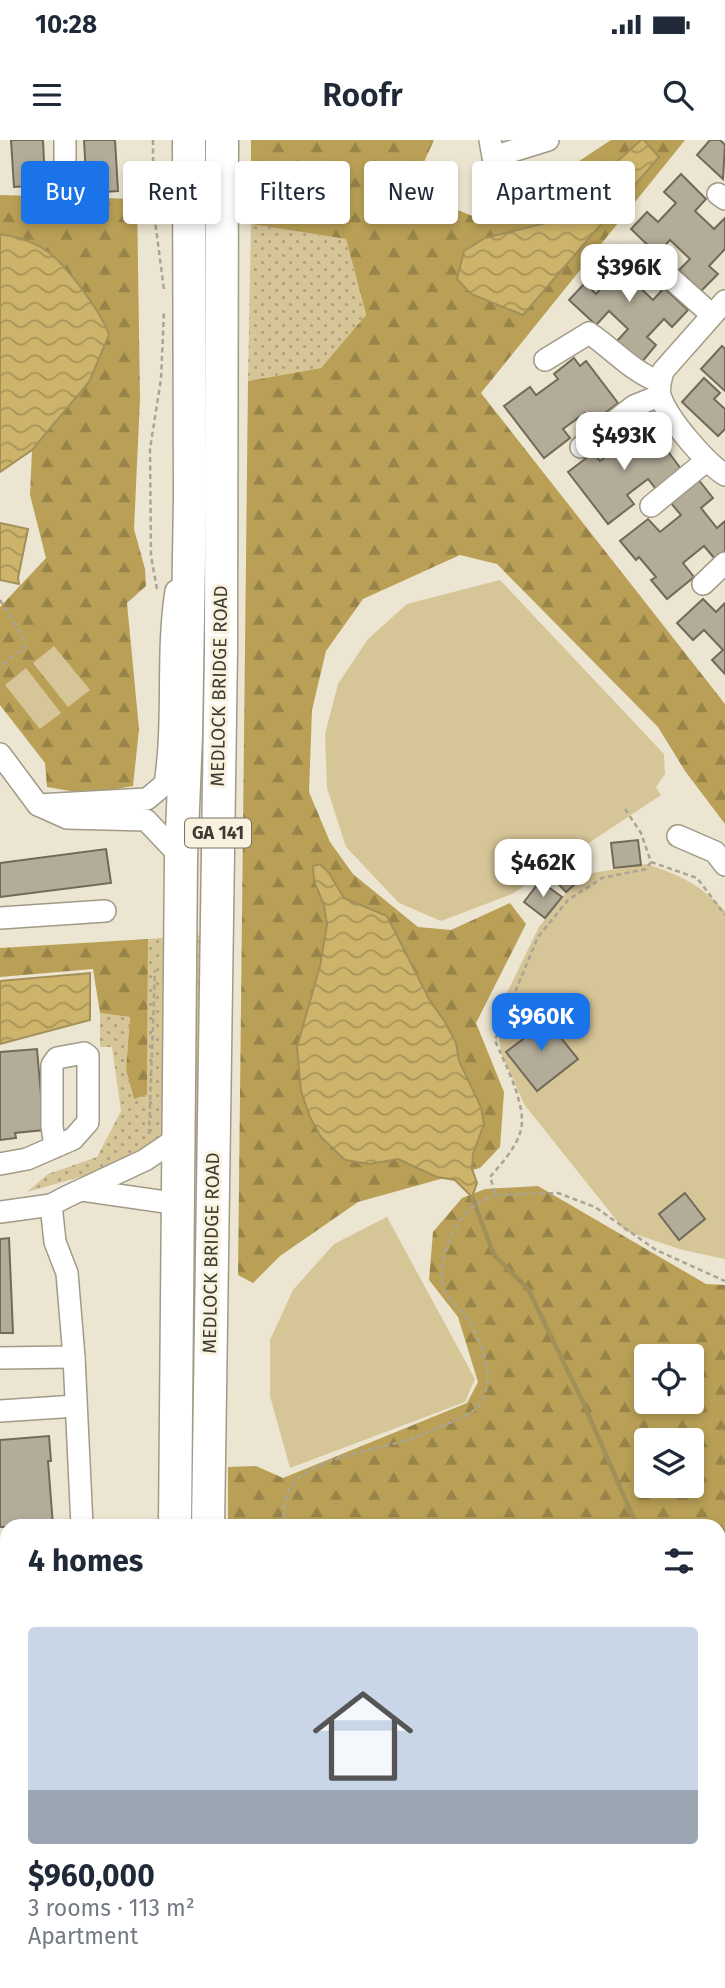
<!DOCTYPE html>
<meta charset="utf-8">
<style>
:root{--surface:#fff;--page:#f2f2f3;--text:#1f2937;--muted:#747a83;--accent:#1a73e8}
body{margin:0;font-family:"Fira Sans",sans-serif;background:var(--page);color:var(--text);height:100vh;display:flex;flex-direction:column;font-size:26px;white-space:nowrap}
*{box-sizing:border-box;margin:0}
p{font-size:23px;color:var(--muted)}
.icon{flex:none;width:38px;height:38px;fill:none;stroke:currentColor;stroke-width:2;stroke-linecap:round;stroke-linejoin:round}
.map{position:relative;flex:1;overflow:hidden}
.drawer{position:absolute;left:0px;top:1379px;width:726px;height:469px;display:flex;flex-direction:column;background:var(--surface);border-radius:21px 21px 0 0;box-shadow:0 4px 10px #0003}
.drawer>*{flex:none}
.hud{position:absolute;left:21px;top:21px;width:684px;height:63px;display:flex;gap:14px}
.controls{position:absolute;left:634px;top:1204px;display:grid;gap:14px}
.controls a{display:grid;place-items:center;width:70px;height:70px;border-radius:7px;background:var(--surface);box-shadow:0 4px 10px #0003;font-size:35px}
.price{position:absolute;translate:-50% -60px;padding:0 16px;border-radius:14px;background:#fff;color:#222;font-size:23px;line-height:46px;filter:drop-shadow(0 2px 4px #0008)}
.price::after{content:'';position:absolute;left:50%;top:42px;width:21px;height:16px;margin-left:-10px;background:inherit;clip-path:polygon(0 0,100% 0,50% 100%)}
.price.current{background:var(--accent);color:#fff}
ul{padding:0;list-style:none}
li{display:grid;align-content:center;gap:14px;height:371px;padding:0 28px}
li span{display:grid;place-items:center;height:217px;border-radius:7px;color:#555}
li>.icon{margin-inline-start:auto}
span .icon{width:126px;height:126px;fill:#fffc;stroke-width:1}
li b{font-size:30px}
h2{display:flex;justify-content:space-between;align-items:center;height:84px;padding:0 28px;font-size:30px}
.pill{padding:0 24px;border-radius:7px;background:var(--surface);box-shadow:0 4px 10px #0003;font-size:24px;line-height:63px}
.pill.current{background:var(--accent);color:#fff}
.status{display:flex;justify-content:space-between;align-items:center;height:49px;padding:0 35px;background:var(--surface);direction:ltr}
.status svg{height:19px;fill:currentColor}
header{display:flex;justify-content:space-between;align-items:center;height:91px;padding:0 28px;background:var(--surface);font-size:32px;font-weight:600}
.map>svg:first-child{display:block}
.grass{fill:url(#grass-dots)}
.forest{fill:url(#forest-firs);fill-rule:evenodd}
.garden{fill:#d6c597}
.water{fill:url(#water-waves);stroke:#a2905a;stroke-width:2}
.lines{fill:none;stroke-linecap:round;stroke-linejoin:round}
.stream{stroke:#a2905a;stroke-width:4.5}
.building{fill:#b3ac99;stroke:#716a59;stroke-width:2}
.minor-casing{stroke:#a19a87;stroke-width:24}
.highway-casing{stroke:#a19a87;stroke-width:35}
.path{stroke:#aaa495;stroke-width:2.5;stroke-dasharray:5 3.5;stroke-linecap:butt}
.minor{stroke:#fff;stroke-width:21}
.highway{stroke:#fff;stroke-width:32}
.labels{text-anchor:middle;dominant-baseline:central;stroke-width:6;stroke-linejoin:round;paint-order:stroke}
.shield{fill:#f9f2de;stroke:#767267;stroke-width:2}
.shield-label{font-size:18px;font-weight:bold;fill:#3e3b34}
.street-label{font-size:19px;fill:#3e3b34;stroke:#f9f2de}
</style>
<div class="status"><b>10:28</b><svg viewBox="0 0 49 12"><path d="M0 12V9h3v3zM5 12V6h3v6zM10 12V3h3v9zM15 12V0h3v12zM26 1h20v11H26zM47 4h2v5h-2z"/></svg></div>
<header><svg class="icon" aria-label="menu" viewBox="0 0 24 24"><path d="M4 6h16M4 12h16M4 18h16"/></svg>Roofr<svg class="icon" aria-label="search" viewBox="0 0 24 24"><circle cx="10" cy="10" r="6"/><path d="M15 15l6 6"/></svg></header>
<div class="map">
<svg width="725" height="1848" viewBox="0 0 725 1848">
<defs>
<pattern id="grass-dots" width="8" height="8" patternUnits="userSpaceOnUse" patternTransform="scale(1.75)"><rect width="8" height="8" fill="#d6c597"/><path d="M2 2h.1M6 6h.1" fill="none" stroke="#afa17c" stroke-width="1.8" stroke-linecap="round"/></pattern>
<pattern id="forest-firs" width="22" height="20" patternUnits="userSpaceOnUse" patternTransform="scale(1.75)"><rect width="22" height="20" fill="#b9a056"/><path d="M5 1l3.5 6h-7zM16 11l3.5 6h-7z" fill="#988448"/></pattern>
<pattern id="water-waves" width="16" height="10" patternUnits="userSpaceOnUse" patternTransform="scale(1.75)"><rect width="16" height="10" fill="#cdb46a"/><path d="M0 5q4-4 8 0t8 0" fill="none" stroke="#a89458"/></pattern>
</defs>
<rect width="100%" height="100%" fill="#ece5d1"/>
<g class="grass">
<path d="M 251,84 L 346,99 L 366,176 L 321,228 L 248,241 Z"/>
<path d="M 203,795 L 206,1027 L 133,1022 L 27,1052 L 48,1034 L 97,1017 L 121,971 L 112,907 L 100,907 L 100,873 L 130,877 L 126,930 L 134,959 L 147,955 L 148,799 Z"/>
</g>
<g class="forest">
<path d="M 251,0 L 434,0 L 424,22 L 448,66 L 487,82 L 611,0 L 685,0 L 481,253 L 725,564 L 725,684 L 685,631 L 658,587 L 497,424 L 460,415 L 363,459 L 326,511 L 312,570 L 309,652 L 330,702 L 353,734 L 418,787 L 451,790 L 510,763 L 526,784 L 476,883 L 504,952 L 500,1007 L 480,1028 L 358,1062 L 280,1116 L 253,1143 L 238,1135 L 248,241 L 321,228 L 366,175 L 346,99 L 251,84 Z"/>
<path d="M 0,55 L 137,59 L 140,259 L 134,389 L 145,429 L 146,446 L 127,463 L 139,589 L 133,646 L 88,654 L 47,647 L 45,623 L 0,565 L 0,467 L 46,418 L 30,355 L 32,310 L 89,242 L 16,97 L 0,94 Z"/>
<path d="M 148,799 L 147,955 L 134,959 L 126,930 L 130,877 L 100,873 L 93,829 L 0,837 L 0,808 Z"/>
<path d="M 538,1046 L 706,1144 L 725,1145 L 725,1509 L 719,1511 L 719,1386 L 228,1386 L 228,1327 L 256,1326 L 283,1338 L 467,1263 L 478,1242 L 458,1177 L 429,1140 L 433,1092 L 462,1058 L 485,1049 ZM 646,1216 L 691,1216 L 691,1262 L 646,1262 ZM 646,1300 L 691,1300 L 691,1346 L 646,1346 Z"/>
<path d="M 725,1548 L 725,1848 L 584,1848 L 580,1841 L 719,1841 L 719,1551 Z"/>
<path d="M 36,1841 L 225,1841 L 228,1848 L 38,1848 Z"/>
</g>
<g class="garden">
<path d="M 500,440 L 664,614 L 665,634 L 656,647 L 661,655 L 512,754 L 441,781 L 399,763 L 346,707 L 327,648 L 325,594 L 338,544 L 368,499 L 407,464 Z"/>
<path d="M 54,506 L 90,550 L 68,567 L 33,523 Z"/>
<path d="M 26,528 L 61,573 L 40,589 L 5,545 Z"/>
<path d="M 647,724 C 683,737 698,743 725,771 L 725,1119 L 683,1110 L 625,1091 L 524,964 L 501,913 L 496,875 L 539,787 L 562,757 L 586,734 Z"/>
<path d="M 387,1077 L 475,1239 L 465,1262 L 290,1328 L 270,1256 L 270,1200 L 293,1150 L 334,1104 Z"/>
</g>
<g class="water">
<path d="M 641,0 L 644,0 L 659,17 L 523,175 L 471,154 L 457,139 L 464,111 L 485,98 L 550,82 Z"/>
<path d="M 0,94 C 14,96 29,100 42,108 C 63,119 101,172 109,195 L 89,242 L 32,310 L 0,332 Z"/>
<path d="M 0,383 L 28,389 L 18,438 L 19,444 L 0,440 Z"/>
<path d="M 320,724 L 329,733 L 344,758 L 387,776 L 429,859 L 445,882 L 456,903 L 459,921 L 481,967 L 484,984 L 473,1014 L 472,1029 L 477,1043 L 472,1057 L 455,1040 L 437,1037 L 398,1019 L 370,1024 L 345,1020 L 321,997 L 310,977 L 301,951 L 297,907 L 320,826 L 327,785 L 324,765 L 314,741 L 313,726 Z"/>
<path d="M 90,833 L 90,880 L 0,904 L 0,841 Z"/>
</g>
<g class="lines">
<g class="stream">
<path d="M 472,1057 L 494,1115 L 528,1149 L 583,1262 L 637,1386"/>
<path d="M 679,1848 L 681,1841"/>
</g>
</g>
<g class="building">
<path d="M 11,0 L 43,0 L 45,45 L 14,47 Z"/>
<path d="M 84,0 L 115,0 L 118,51 L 87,53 Z"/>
<path d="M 710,0 L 720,0 L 725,5 L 723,39 L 697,15 Z"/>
<path d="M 681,34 L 706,59 L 695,71 L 714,89 L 725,78 L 725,109 L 709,126 L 718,134 L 701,151 L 679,130 L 690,119 L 670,100 L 657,114 L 631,89 L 647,72 L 658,82 L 676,63 L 664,52 Z"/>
<path d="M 619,105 L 645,129 L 634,142 L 653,160 L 664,148 L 688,170 L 672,187 L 664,179 L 647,197 L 656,205 L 641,223 L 617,201 L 628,189 L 609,171 L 596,185 L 569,160 L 585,143 L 596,154 L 614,134 L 602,123 Z"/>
<path d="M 722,206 L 725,209 L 725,251 L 701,229 Z"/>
<path d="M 574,218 L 580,226 L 586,221 L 618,263 L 592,283 L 585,273 L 563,289 L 570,298 L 544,318 L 504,266 L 530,247 L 536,255 L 558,239 L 554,234 Z"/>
<path d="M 704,238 L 720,253 L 714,259 L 725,269 L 725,289 L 718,296 L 682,262 Z"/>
<path d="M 637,285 L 643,292 L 650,287 L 681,329 L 656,349 L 648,339 L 627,355 L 634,364 L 608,384 L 568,332 L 593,313 L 600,321 L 622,305 L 618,300 Z"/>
<path d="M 698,339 L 713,358 L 701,368 L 717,388 L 725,381 L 725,411 L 715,419 L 704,406 L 683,423 L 694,437 L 667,459 L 651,440 L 656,437 L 639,417 L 636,420 L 620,401 L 648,379 L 660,392 L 681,375 L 670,362 Z"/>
<path d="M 703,459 L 716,472 L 725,463 L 725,534 L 712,520 L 723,510 L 704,490 L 693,500 L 677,483 Z"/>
<path d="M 638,700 L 641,725 L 614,728 L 611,703 Z"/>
<path d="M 106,709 L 111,743 L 0,757 L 0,723 Z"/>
<path d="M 569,716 L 586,734 L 566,752 L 549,734 Z"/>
<path d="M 540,741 L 562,757 L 545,778 L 524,762 Z"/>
<path d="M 541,873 L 578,919 L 537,951 L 506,912 L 523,899 L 517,892 Z"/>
<path d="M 37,909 L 44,990 L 15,993 L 16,998 L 0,1000 L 0,912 Z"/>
<path d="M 685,1053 L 705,1079 L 679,1100 L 659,1074 Z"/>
<path d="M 9,1098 L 13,1193 L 0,1193 L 0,1099 Z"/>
<path d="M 49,1296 L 51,1321 L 48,1321 L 53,1386 L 0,1387 L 0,1300 Z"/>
<path d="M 0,1823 L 7,1836 L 7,1841 L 10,1841 L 13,1846 L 10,1848 L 0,1848 Z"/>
<path d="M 415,1841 L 473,1841 L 477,1848 L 419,1848 Z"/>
<path d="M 503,1841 L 539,1841 L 542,1848 L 490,1848 Z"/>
</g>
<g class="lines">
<g class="minor-casing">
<g id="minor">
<path d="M 65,0 L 65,39"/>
<path d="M 490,0 L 493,17 L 548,0"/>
<path d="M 718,54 L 725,59"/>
<path d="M 655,124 L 712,175"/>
<path d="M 725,161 L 663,231 C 661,240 657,249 661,258 C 669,280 705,322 725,335"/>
<path d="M 545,220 L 589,193 C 613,209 632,232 660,242"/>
<path d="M 581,307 L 634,266 L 659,256"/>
<path d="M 651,366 L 706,321"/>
<path d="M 703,444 L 725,423"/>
<path d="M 0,614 L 38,665 L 67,678 L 146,680 L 181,717"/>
<path d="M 38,665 L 147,659 L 165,644 C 175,580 166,515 176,451"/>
<path d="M 678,696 L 715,712 L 725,725"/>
<path d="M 0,778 L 105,771"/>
<path d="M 0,1024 L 27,1019 L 73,999 L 88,982 L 88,916 L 84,913 L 57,918 L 52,925 L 52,986 L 55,1007"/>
<path d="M 82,1050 L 179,1064"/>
<path d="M 51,1065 L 66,1057 L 145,1020 L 179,997"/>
<path d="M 0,1072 L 51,1065 L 55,1102 L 67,1133 L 74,1217 L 82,1386"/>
<path d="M 0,1218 L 74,1217"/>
<path d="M 0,1271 L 76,1266"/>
<path d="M 0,1420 L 7,1420"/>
<path d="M 719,1541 L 725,1539"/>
<path d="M 0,1548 L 7,1545"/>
<path d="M 0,1642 L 7,1643"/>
<path d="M 0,1718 L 7,1732"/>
<path d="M 0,1756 L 7,1752"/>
<path d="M 408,1841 L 411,1848"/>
</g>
</g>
<g class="highway-casing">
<g id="highway">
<path d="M 175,1386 L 181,717 L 186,595 L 190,359 L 189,0"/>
<path d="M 208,1386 L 221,509 L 222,0"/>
<path d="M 273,1841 L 276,1848"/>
<path d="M 310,1841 L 313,1848"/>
</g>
</g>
<g class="path">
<path d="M 153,0 L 153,65 L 164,150"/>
<path d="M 157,449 L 151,416 L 150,309 L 161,239 L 164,171"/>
<path d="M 0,460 L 22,496 L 25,507 L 0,527"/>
<path d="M 625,669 L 641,693 L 651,722 L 697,738 L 725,775"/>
<path d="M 651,722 L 646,729 L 602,738 L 568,760 L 538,797 L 495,900 C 504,923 529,968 520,993 C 515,1009 501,1024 490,1037 L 496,1055 L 558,1053 L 595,1067 L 656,1110 L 725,1141"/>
<path d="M 149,994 L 155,830"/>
<path d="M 283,1386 C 283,1373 284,1355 292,1345 C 313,1317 378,1310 410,1299 C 422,1295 433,1290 444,1285 C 455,1281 474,1274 481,1263 C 495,1240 483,1203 470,1182 C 463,1172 453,1164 446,1153 C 436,1135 444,1109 453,1092 C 464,1073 474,1062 496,1055"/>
<path d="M 243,1841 L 246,1848"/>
</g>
<use href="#minor" class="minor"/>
<use href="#highway" class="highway"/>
</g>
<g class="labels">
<rect class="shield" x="185" y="678.5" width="66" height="29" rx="5"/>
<g class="shield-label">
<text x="218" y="693">GA 141</text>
</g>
<g class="street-label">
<text transform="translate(219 546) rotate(-89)">MEDLOCK BRIDGE ROAD</text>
<text transform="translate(211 1113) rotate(-89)">MEDLOCK BRIDGE ROAD</text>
</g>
</g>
</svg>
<div class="controls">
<a><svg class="icon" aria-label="locate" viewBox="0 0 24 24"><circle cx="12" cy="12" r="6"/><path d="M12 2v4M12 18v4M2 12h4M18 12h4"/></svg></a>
<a><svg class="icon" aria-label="layers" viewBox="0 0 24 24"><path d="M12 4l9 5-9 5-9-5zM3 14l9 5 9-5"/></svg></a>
</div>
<b class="price" style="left:629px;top:164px">$396K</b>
<b class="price" style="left:624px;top:332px">$493K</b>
<b class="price" style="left:543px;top:759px">$462K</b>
<b class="price current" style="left:541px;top:913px">$960K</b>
<div class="hud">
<a class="pill current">Buy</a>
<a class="pill">Rent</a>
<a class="pill">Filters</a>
<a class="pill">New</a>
<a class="pill">Apartment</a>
</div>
<section class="drawer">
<h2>4 homes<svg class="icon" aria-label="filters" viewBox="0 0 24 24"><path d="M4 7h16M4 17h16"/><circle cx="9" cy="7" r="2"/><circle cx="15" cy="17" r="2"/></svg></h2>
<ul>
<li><span style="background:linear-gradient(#c9d6e8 75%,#9aa5b1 0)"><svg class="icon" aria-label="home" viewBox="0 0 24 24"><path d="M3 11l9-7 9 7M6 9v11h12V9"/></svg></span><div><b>$960,000</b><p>3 rooms · 113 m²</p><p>Apartment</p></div></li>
</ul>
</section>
</div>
